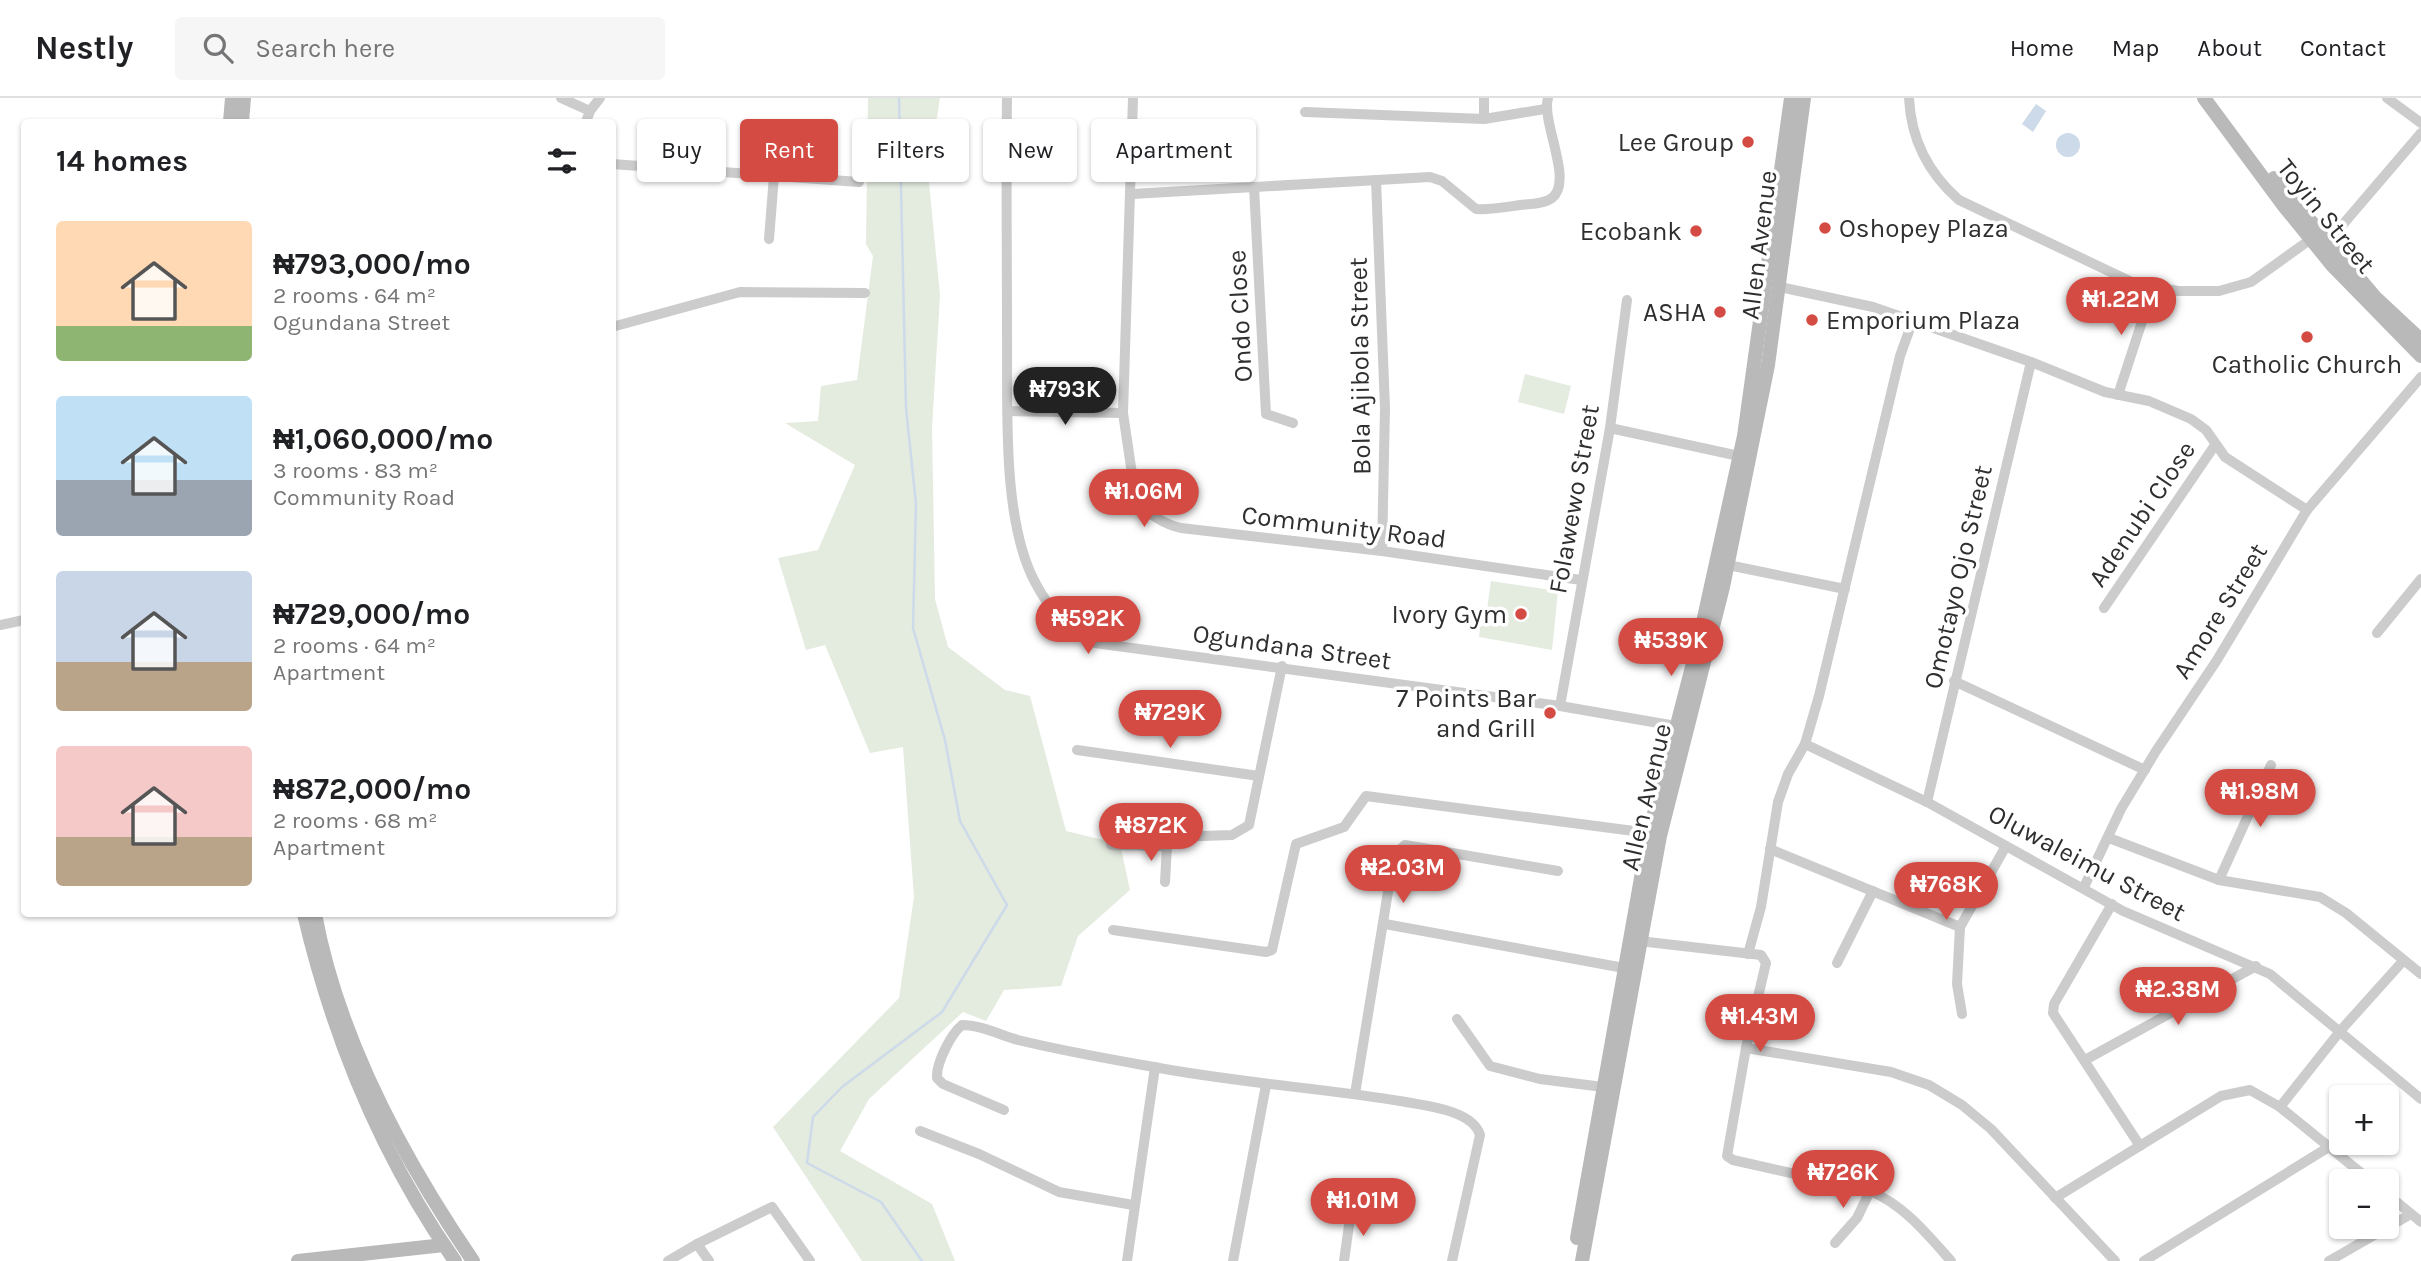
<!DOCTYPE html>
<meta charset="utf-8">
<style>
:root{--surface:#fff;--page:#f6f6f6;--text:#202124;--muted:#757577;--line:#e0e0e0;--accent:#d44b43}
body{margin:0;font-family:Karla,sans-serif;background:var(--page);color:var(--text);height:100vh;display:flex;flex-direction:column;font-size:26px;white-space:nowrap}
*{box-sizing:border-box;margin:0}
p{font-size:23px;color:var(--muted)}
.icon{flex:none;width:38px;height:38px;fill:none;stroke:currentColor;stroke-width:2;stroke-linecap:round;stroke-linejoin:round}
.map{position:relative;flex:1;overflow:hidden}
.drawer{position:absolute;left:21px;top:21px;width:595px;height:798px;display:flex;flex-direction:column;background:var(--surface);border-radius:7px;box-shadow:0 2px 5px #0004}
.drawer>*{flex:none}
.top-card{position:absolute;left:637px;top:21px;width:665px;height:63px;display:flex;gap:14px}
.fabs{position:absolute;left:2329px;top:987px;display:grid;gap:14px}
.fabs a{display:grid;place-items:center;width:70px;height:70px;border-radius:7px;background:var(--surface);box-shadow:0 2px 5px #0004;font-size:35px}
.price{position:absolute;translate:-50% -60px;padding:0 16px;border-radius:24px;background:var(--accent);color:#fff;font-size:23px;line-height:46px;filter:drop-shadow(0 2px 4px #0008)}
.price::after{content:'';position:absolute;left:50%;top:42px;width:21px;height:16px;margin-left:-10px;background:inherit;clip-path:polygon(0 0,100% 0,50% 100%)}
.price.current{background:#222;color:#fff}
ul{padding:0;list-style:none}
li{display:flex;align-items:center;gap:21px;height:175px;padding:0 35px}
li span{display:grid;place-items:center;flex:none;width:196px;height:140px;border-radius:7px;color:#555}
li>.icon{margin-inline-start:auto}
span .icon{width:84px;height:84px;fill:#fffc;stroke-width:1}
li b{font-size:30px}
h2{display:flex;justify-content:space-between;align-items:center;height:84px;padding:0 35px;font-size:30px}
.pill{padding:0 24px;border-radius:7px;background:var(--surface);box-shadow:0 2px 5px #0004;font-size:24px;line-height:63px}
.pill.current{background:var(--accent);color:#fff}
header{display:flex;align-items:center;gap:42px;box-sizing:border-box;height:98px;padding:0 35px;background:var(--surface);border-bottom:2px solid var(--line)}
header strong{font-size:33px}
nav{display:flex;gap:38px;margin-inline-start:auto;font-size:24px}
.search{width:490px;height:63px;background:var(--page);display:flex;align-items:center;gap:18px;box-sizing:border-box;padding:0 24px;border-radius:7px;color:var(--muted);font-size:26px}
.map>svg:first-child{display:block}
.green{fill:#e4ebdf}
.water{fill:#cddae9}
.lines{fill:none;stroke-linecap:round;stroke-linejoin:round}
.stream{stroke:#cddae9;stroke-width:2.5}
.street{stroke:#ccc;stroke-width:10}
.secondary{stroke:#b9b9b9;stroke-width:14}
.poi-dot{fill:#d44b43;stroke:#fff;stroke-width:2.5}
.labels{text-anchor:middle;dominant-baseline:central;stroke-width:7;stroke-linejoin:round;paint-order:stroke}
.poi-label{font-size:26px;fill:#2f2f2f;stroke:#fff;text-anchor:end}
.street-label{font-size:26px;fill:#2f2f2f;stroke:#fff}
</style>
<header>
<strong>Nestly</strong>
<div class="search"><svg class="icon" aria-label="search" viewBox="0 0 24 24"><circle cx="10" cy="10" r="6"/><path d="M15 15l6 6"/></svg>Search here</div>
<nav><a>Home</a><a>Map</a><a>About</a><a>Contact</a></nav>
</header>
<div class="map">
<svg width="2421" height="1163" viewBox="0 0 2421 1163">
<rect width="100%" height="100%" fill="#fff"/>
<g class="green">
<path d="M 868,0 L 940,0 L 928,75 L 940,197 L 932,330 L 935,501 L 948,549 L 1005,592 L 1030,598 L 1066,733 L 1120,746 L 1130,792 L 1078,838 L 1061,888 L 1004,892 L 986,923 L 963,914 L 869,1001 L 840,1053 L 932,1106 L 955,1163 L 862,1163 L 773,1029 L 899,900 L 914,799 L 903,649 L 870,655 L 825,547 L 806,552 L 778,460 L 818,452 L 855,367 L 785,325 L 818,323 L 821,288 L 857,282 L 873,158 L 866,146 Z"/>
<path d="M 1525,276 L 1571,288 L 1564,316 L 1518,304 Z"/>
<path d="M 1491,483 L 1558,493 L 1552,552 L 1479,539 L 1480,529 L 1485,525 Z"/>
</g>
<g class="water">
<path d="M 2036,6 L 2046,13 L 2033,34 L 2022,26 Z"/>
<circle cx="2068" cy="47" r="12"/>
</g>
<g class="lines">
<path class="stream" d="M 899,0 L 906,310 L 916,406 L 913,530 L 945,642 L 960,723 L 1007,807 L 942,914 L 842,989 L 813,1019 L 807,1065 L 881,1104 L 922,1163"/>
<g class="street">
<path d="M 561,0 L 590,13"/>
<path d="M 1007,0 C 1006,78 1007,156 1007,234 C 1008,306 1001,423 1036,486 C 1050,513 1069,530 1095,545 L 1560,608 L 1676,628"/>
<path d="M 1133,0 L 1123,315 L 1135,396 C 1145,415 1160,425 1181,430 L 1382,453 L 1581,482"/>
<path d="M 1909,0 C 1911,42 1928,75 1959,102 L 2136,186 L 2178,193 L 2219,193 L 2251,184 L 2311,141"/>
<path d="M 2387,0 L 2421,25"/>
<path d="M 1305,14 L 1484,21 L 1545,11"/>
<path d="M 1484,21 L 1484,0"/>
<path d="M 586,24 L 590,13 L 600,0"/>
<path d="M 612,66 L 859,84"/>
<path d="M 1376,82 L 1385,310 L 1382,453"/>
<path d="M 1254,89 L 1266,316 L 1293,325"/>
<path d="M 1132,96 L 1430,79 L 1442,83 L 1476,111 C 1491,112 1506,109 1520,107 C 1530,106 1544,106 1552,100 C 1574,83 1541,24 1548,0"/>
<path d="M 769,141 L 774,78"/>
<path d="M 2327,145 L 2421,35"/>
<path d="M 1780,189 L 1873,209 L 2031,264 L 2105,294 L 2149,303 L 2191,321 L 2206,332 L 2225,359 L 2307,412"/>
<path d="M 612,229 L 740,194 L 865,195"/>
<path d="M 2118,297 L 2153,190"/>
<path d="M 1008,313 L 1123,315"/>
<path d="M 1610,330 L 1739,358"/>
<path d="M 1728,467 L 1845,491"/>
<path d="M 2104,510 L 2215,347"/>
<path d="M 0,527 L 24,522"/>
<path d="M 2377,535 L 2421,481"/>
<path d="M 1954,583 L 2145,672"/>
<path d="M 1560,608 L 1610,330 L 1627,202"/>
<path d="M 1805,646 L 1927,704 L 2123,813 L 2270,876 L 2421,1001"/>
<path d="M 1077,652 L 1259,678"/>
<path d="M 1927,704 L 2031,264"/>
<path d="M 2109,740 L 2219,782 L 2320,799 L 2346,815 L 2421,876"/>
<path d="M 1111,747 L 1167,748 L 1172,739 L 1232,737 L 1249,727 L 1282,568"/>
<path d="M 1770,751 L 1960,829"/>
<path d="M 2219,782 L 2271,667"/>
<path d="M 1165,784 L 1167,748"/>
<path d="M 2084,789 L 2121,711 L 2156,653 L 2217,562 L 2307,412 L 2421,279"/>
<path d="M 2112,806 L 2054,906 L 2053,915 L 2140,1048"/>
<path d="M 1385,826 L 1624,870"/>
<path d="M 1113,832 L 1266,854 L 1272,852 L 1296,746 L 1344,729 L 1366,698 L 1649,735"/>
<path d="M 1639,843 L 1761,857 L 1766,865 L 1746,950 L 1727,1058 L 1733,1062 L 1870,1093 C 1904,1107 1927,1136 1951,1163"/>
<path d="M 1748,856 L 1761,809 L 1778,704 L 1788,676 L 1805,646 L 1819,598 L 1900,258 L 1913,222"/>
<path d="M 1837,865 L 1873,793"/>
<path d="M 1962,916 L 1957,886 L 1960,829 L 2006,748"/>
<path d="M 1457,921 L 1490,968 L 1540,981 L 1603,989"/>
<path d="M 1746,950 L 1891,974 L 1929,987 L 1962,1007 L 1991,1031 L 2115,1163"/>
<path d="M 2085,962 L 2256,868"/>
<path d="M 1355,996 L 1394,757 L 1405,747 L 1558,773"/>
<path d="M 1004,1012 L 943,986 L 937,980 C 936,965 951,936 962,927 C 981,927 1000,937 1018,942 C 1063,953 1109,961 1154,969 C 1238,985 1323,990 1406,1004 C 1429,1008 1473,1013 1480,1037 L 1452,1163"/>
<path d="M 920,1033 L 979,1056 L 1059,1094 L 1133,1107"/>
<path d="M 2371,1083 L 2280,1009 L 2341,932 L 2403,863"/>
<path d="M 2387,1096 L 2421,1124"/>
<path d="M 2055,1100 L 2221,998 L 2250,992 L 2280,1009"/>
<path d="M 1835,1145 L 1857,1120 L 1870,1093"/>
<path d="M 697,1146 L 772,1109 L 810,1163"/>
<path d="M 668,1163 L 697,1146 L 709,1163"/>
<path d="M 1127,1163 L 1155,969"/>
<path d="M 1233,1163 L 1266,987"/>
<path d="M 1344,1163 L 1351,1113"/>
<path d="M 2144,1163 L 2329,1049"/>
<path d="M 2329,1163 L 2411,1116"/>
</g>
<g class="secondary">
<path d="M 2204,0 L 2284,108 L 2332,167 L 2421,258"/>
<path d="M 230,24 L 232,0"/>
<path d="M 242,24 L 244,0"/>
<path d="M 2274,80 L 2375,199 L 2421,242"/>
<path d="M 304,816 C 333,939 382,1059 455,1163"/>
<path d="M 315,816 C 338,940 402,1059 473,1163"/>
<path d="M 1577,1140 L 1649,735 L 1700,538 L 1744,338 L 1791,0"/>
<path d="M 298,1163 L 444,1147"/>
<path d="M 1582,1163 L 1660,738 L 1723,489 L 1768,267 L 1804,0"/>
</g>
</g>
<g class="poi-dot">
<circle cx="1748" cy="44" r="7"/>
<circle cx="1825" cy="130" r="7"/>
<circle cx="1696" cy="133" r="7"/>
<circle cx="1720" cy="214" r="7"/>
<circle cx="1812" cy="222" r="7"/>
<circle cx="2307" cy="239" r="7"/>
<circle cx="1521" cy="516" r="7"/>
<circle cx="1550" cy="615" r="7"/>
</g>
<g class="labels">
<g class="poi-label">
<text x="1734" y="44">Lee Group</text>
<text x="1839" y="130" text-anchor="start">Oshopey Plaza</text>
<text x="1682" y="133">Ecobank</text>
<text x="1706" y="214">ASHA</text>
<text x="1826" y="222" text-anchor="start">Emporium Plaza</text>
<text x="2307" y="266" text-anchor="middle">Catholic Church</text>
<text x="1507" y="516">Ivory Gym</text>
<text x="1536" y="600">7 Points Bar<tspan x="1536" dy="30">and Grill</tspan></text>
</g>
<g class="street-label">
<text transform="translate(2326 118) rotate(51)">Toyin Street</text>
<text transform="translate(1759 147) rotate(-83)">Allen Avenue</text>
<text transform="translate(1240 218) rotate(-93)">Ondo Close</text>
<text transform="translate(1360 268) rotate(-91)">Bola Ajibola Street</text>
<text transform="translate(1574 401) rotate(-80)">Folawewo Street</text>
<text transform="translate(2142 416) rotate(-56)">Adenubi Close</text>
<text transform="translate(1344 429) rotate(7)">Community Road</text>
<text transform="translate(1958 479) rotate(-77)">Omotayo Ojo Street</text>
<text transform="translate(2220 513) rotate(-58)">Amore Street</text>
<text transform="translate(1292 549) rotate(8)">Ogundana Street</text>
<text transform="translate(1646 699) rotate(-77)">Allen Avenue</text>
<text transform="translate(2087 765) rotate(28)">Oluwaleimu Street</text>
</g>
</g>
</svg>
<div class="fabs">
<a>+</a>
<a>−</a>
</div>
<b class="price" style="left:2121px;top:239px">₦1.22M</b>
<b class="price current" style="left:1065px;top:329px">₦793K</b>
<b class="price" style="left:1144px;top:431px">₦1.06M</b>
<b class="price" style="left:1088px;top:558px">₦592K</b>
<b class="price" style="left:1671px;top:580px">₦539K</b>
<b class="price" style="left:1170px;top:652px">₦729K</b>
<b class="price" style="left:2260px;top:731px">₦1.98M</b>
<b class="price" style="left:1151px;top:765px">₦872K</b>
<b class="price" style="left:1403px;top:807px">₦2.03M</b>
<b class="price" style="left:1946px;top:824px">₦768K</b>
<b class="price" style="left:2178px;top:929px">₦2.38M</b>
<b class="price" style="left:1760px;top:956px">₦1.43M</b>
<b class="price" style="left:1843px;top:1112px">₦726K</b>
<b class="price" style="left:1363px;top:1140px">₦1.01M</b>
<div class="top-card">
<a class="pill">Buy</a>
<a class="pill current">Rent</a>
<a class="pill">Filters</a>
<a class="pill">New</a>
<a class="pill">Apartment</a>
</div>
<section class="drawer">
<h2>14 homes<svg class="icon" aria-label="filters" viewBox="0 0 24 24"><path d="M4 7h16M4 17h16"/><circle cx="9" cy="7" r="2"/><circle cx="15" cy="17" r="2"/></svg></h2>
<ul>
<li><span style="background:linear-gradient(#ffd9b3 75%,#8fb573 0)"><svg class="icon" aria-label="home" viewBox="0 0 24 24"><path d="M3 11l9-7 9 7M6 9v11h12V9"/></svg></span><div><b>₦793,000/mo</b><p>2 rooms · 64 m²</p><p>Ogundana Street</p></div></li>
<li><span style="background:linear-gradient(#bfe0f5 60%,#9aa5b1 0)"><svg class="icon" aria-label="home" viewBox="0 0 24 24"><path d="M3 11l9-7 9 7M6 9v11h12V9"/></svg></span><div><b>₦1,060,000/mo</b><p>3 rooms · 83 m²</p><p>Community Road</p></div></li>
<li><span style="background:linear-gradient(#c9d6e8 65%,#b9a48a 0)"><svg class="icon" aria-label="home" viewBox="0 0 24 24"><path d="M3 11l9-7 9 7M6 9v11h12V9"/></svg></span><div><b>₦729,000/mo</b><p>2 rooms · 64 m²</p><p>Apartment</p></div></li>
<li><span style="background:linear-gradient(#f6c9c9 65%,#b9a48a 0)"><svg class="icon" aria-label="home" viewBox="0 0 24 24"><path d="M3 11l9-7 9 7M6 9v11h12V9"/></svg></span><div><b>₦872,000/mo</b><p>2 rooms · 68 m²</p><p>Apartment</p></div></li>
</ul>
</section>
</div>
